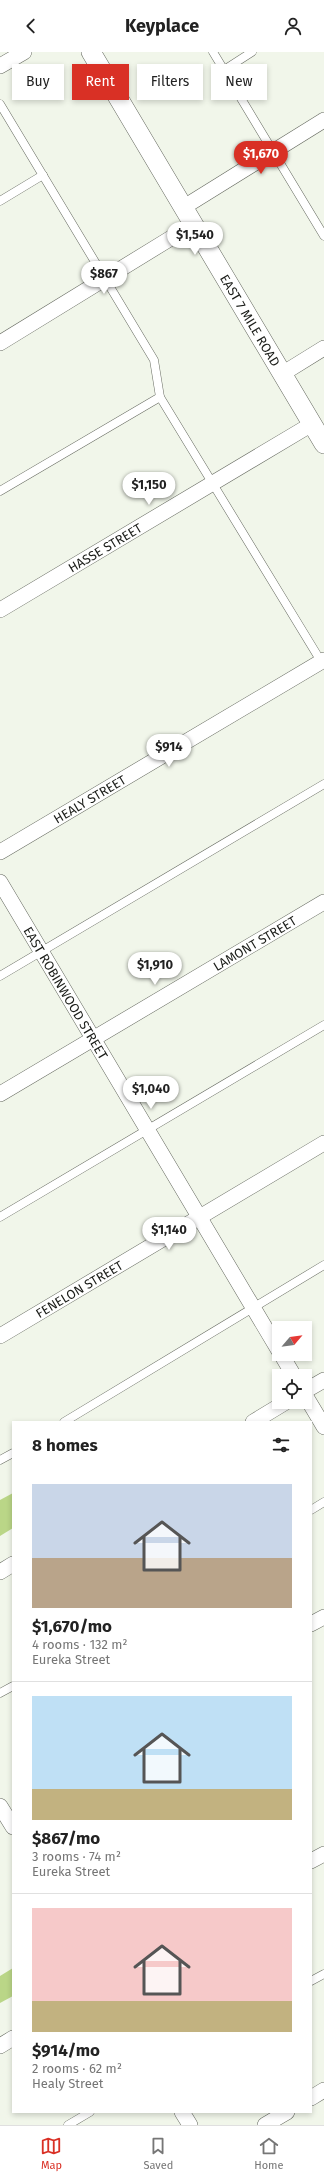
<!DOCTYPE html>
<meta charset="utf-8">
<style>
:root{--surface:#fff;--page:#f6f6f6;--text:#222;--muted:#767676;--line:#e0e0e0;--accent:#d93025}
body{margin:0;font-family:"Fira Sans",sans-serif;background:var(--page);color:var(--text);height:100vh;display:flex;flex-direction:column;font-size:15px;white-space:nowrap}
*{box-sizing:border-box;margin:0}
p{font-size:13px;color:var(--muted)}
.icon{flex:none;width:22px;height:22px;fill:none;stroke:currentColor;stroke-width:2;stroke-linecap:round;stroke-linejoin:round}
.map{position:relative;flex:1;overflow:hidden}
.drawer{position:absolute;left:12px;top:1369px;width:300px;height:692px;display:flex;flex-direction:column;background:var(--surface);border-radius:0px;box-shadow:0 2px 6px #0003}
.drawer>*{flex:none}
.hud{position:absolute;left:12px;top:12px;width:300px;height:36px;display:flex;gap:8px}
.needle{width:26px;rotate:61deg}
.controls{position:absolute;left:272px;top:1269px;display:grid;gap:8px}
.controls a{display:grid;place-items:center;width:40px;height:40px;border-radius:0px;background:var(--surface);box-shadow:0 2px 6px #0003;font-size:20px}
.price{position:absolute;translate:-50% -34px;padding:0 9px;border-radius:14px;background:#fff;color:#222;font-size:13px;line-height:26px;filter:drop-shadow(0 1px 2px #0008)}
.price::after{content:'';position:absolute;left:50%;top:24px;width:12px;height:9px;margin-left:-6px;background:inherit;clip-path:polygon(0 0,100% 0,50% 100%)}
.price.current{background:var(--accent);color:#fff}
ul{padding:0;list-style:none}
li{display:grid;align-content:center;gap:8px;height:212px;padding:0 20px}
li+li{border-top:1px solid var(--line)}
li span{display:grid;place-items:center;height:124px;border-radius:0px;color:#555}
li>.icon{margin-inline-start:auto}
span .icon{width:72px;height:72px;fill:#fffc;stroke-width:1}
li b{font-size:17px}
h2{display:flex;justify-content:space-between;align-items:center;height:48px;padding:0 20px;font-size:17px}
.tag{padding:0 14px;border-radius:0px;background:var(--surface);box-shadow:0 2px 6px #0003;font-size:14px;line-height:36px}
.tag.current{background:var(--accent);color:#fff}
header{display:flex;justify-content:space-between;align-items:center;height:52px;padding:0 20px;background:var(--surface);font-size:18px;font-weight:700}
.tabs{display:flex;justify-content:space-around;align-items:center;height:56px;border-top:1px solid var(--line);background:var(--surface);font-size:11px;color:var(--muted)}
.tabs a{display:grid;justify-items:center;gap:2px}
.tabs .current{color:var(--accent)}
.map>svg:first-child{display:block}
.building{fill:#bad687}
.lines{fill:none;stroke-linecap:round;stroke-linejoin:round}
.service-casing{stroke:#666a60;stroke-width:9}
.minor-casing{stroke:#666a60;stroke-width:16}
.tertiary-casing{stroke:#666a60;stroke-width:20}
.service{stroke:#fff;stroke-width:8}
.minor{stroke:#fff;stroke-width:15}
.tertiary{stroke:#fff;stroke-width:19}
.labels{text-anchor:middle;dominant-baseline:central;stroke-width:4;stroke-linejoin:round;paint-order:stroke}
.street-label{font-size:13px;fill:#1a1c18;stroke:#f1f6ea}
</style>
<header><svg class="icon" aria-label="back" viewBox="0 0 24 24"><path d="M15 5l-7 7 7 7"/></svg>Keyplace<svg class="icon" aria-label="person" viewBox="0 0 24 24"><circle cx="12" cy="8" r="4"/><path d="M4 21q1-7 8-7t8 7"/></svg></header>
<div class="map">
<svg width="324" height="2073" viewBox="0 0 324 2073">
<rect width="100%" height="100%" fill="#f1f6ea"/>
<g class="building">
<path d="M 13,1441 L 13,1476 L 0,1484 L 0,1448 Z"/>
<path d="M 13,1916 L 13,1944 L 0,1951 L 0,1924 Z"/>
</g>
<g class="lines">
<g class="service-casing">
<g id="service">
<path d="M 213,0 L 324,184"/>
<path d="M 224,18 L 252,0"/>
<path d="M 0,52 L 154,308 L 160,345 L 322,611"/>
<path d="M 0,149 L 43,123"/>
<path d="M 0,439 L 160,345"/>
<path d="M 0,924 L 324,732"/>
<path d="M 0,1165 L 324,973"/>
<path d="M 64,1370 L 324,1213"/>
<path d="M 0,1408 L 13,1401"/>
<path d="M 311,1458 L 324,1450"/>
<path d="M 0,1641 L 13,1634"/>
<path d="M 311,1929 L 324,1922"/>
<path d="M 68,2073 L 90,2060"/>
</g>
</g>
<g class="minor-casing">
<g id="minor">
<path d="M 0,14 L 24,0"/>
<path d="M 184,155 L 324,68"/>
<path d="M 0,291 L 176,183 L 195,173"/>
<path d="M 282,322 L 324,296"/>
<path id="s1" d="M 0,558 L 312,372"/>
<path id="s2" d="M 0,800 L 324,608"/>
<path id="s3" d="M 0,830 L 279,1299"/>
<path id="s4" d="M 0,1042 L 324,850"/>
<path id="s5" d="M 0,1284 L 324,1091"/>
<path d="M 281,1302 L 294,1324"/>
<path d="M 305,1339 L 324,1328"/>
<path d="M 305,1343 L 324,1375"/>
<path d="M 253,1370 L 286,1350"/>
<path d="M 0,1520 L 13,1512"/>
<path d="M 311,1572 L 324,1565"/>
<path d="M 0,1754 L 13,1775"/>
<path d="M 311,1809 L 324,1802"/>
<path d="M 0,1994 L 13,1986"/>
<path d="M 311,2046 L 324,2038"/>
<path d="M 182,2060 L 190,2073"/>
<path d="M 265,2073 L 287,2060"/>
</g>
</g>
<g class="tertiary-casing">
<g id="tertiary">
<path id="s6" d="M 91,0 L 324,392"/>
</g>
</g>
<use href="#service" class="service"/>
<use href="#minor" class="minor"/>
<use href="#tertiary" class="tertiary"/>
</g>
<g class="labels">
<g class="street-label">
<text stroke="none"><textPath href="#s6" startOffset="312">EAST 7 MILE ROAD</textPath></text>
<text stroke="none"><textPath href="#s1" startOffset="122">HASSE STREET</textPath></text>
<text stroke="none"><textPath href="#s2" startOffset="104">HEALY STREET</textPath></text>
<text stroke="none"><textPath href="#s4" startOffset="296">LAMONT STREET</textPath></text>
<text stroke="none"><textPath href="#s3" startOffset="129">EAST ROBINWOOD STREET</textPath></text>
<text stroke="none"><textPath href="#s5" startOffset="92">FENELON STREET</textPath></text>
</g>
</g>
</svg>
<div class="controls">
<a><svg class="needle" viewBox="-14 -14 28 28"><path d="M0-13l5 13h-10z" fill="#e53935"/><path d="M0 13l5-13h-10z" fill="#767676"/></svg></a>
<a><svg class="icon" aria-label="locate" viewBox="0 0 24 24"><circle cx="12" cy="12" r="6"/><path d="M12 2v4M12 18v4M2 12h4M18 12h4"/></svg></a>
</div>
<b class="price current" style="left:261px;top:123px">$1,670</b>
<b class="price" style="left:195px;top:204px">$1,540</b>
<b class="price" style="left:104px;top:243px">$867</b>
<b class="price" style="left:149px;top:454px">$1,150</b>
<b class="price" style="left:169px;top:716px">$914</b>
<b class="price" style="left:155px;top:934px">$1,910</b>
<b class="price" style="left:151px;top:1058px">$1,040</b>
<b class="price" style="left:169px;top:1199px">$1,140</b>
<div class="hud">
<a class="tag">Buy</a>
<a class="tag current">Rent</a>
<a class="tag">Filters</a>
<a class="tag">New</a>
</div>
<section class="drawer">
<h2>8 homes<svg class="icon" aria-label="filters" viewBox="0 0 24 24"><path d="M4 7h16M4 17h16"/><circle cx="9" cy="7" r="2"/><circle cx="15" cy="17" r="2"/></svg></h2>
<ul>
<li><span style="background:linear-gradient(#c9d6e8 60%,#b9a48a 0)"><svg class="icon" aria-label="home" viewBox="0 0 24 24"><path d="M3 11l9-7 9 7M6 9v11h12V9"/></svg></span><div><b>$1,670/mo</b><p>4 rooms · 132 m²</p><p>Eureka Street</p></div></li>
<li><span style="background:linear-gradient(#bfe0f5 75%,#c2b280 0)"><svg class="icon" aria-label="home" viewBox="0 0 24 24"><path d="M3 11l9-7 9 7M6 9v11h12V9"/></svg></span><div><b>$867/mo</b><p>3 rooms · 74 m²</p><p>Eureka Street</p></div></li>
<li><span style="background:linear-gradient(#f6c9c9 75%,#c2b280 0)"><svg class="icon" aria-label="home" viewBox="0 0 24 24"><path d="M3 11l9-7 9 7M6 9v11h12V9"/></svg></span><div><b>$914/mo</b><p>2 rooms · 62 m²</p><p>Healy Street</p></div></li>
</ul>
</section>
</div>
<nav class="tabs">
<a class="current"><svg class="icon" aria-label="map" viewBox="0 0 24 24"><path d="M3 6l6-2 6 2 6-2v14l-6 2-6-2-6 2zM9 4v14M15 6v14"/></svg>Map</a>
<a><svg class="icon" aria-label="saved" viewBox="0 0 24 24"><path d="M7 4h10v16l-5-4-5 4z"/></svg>Saved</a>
<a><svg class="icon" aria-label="home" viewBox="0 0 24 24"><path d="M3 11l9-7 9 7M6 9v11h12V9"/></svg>Home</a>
</nav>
